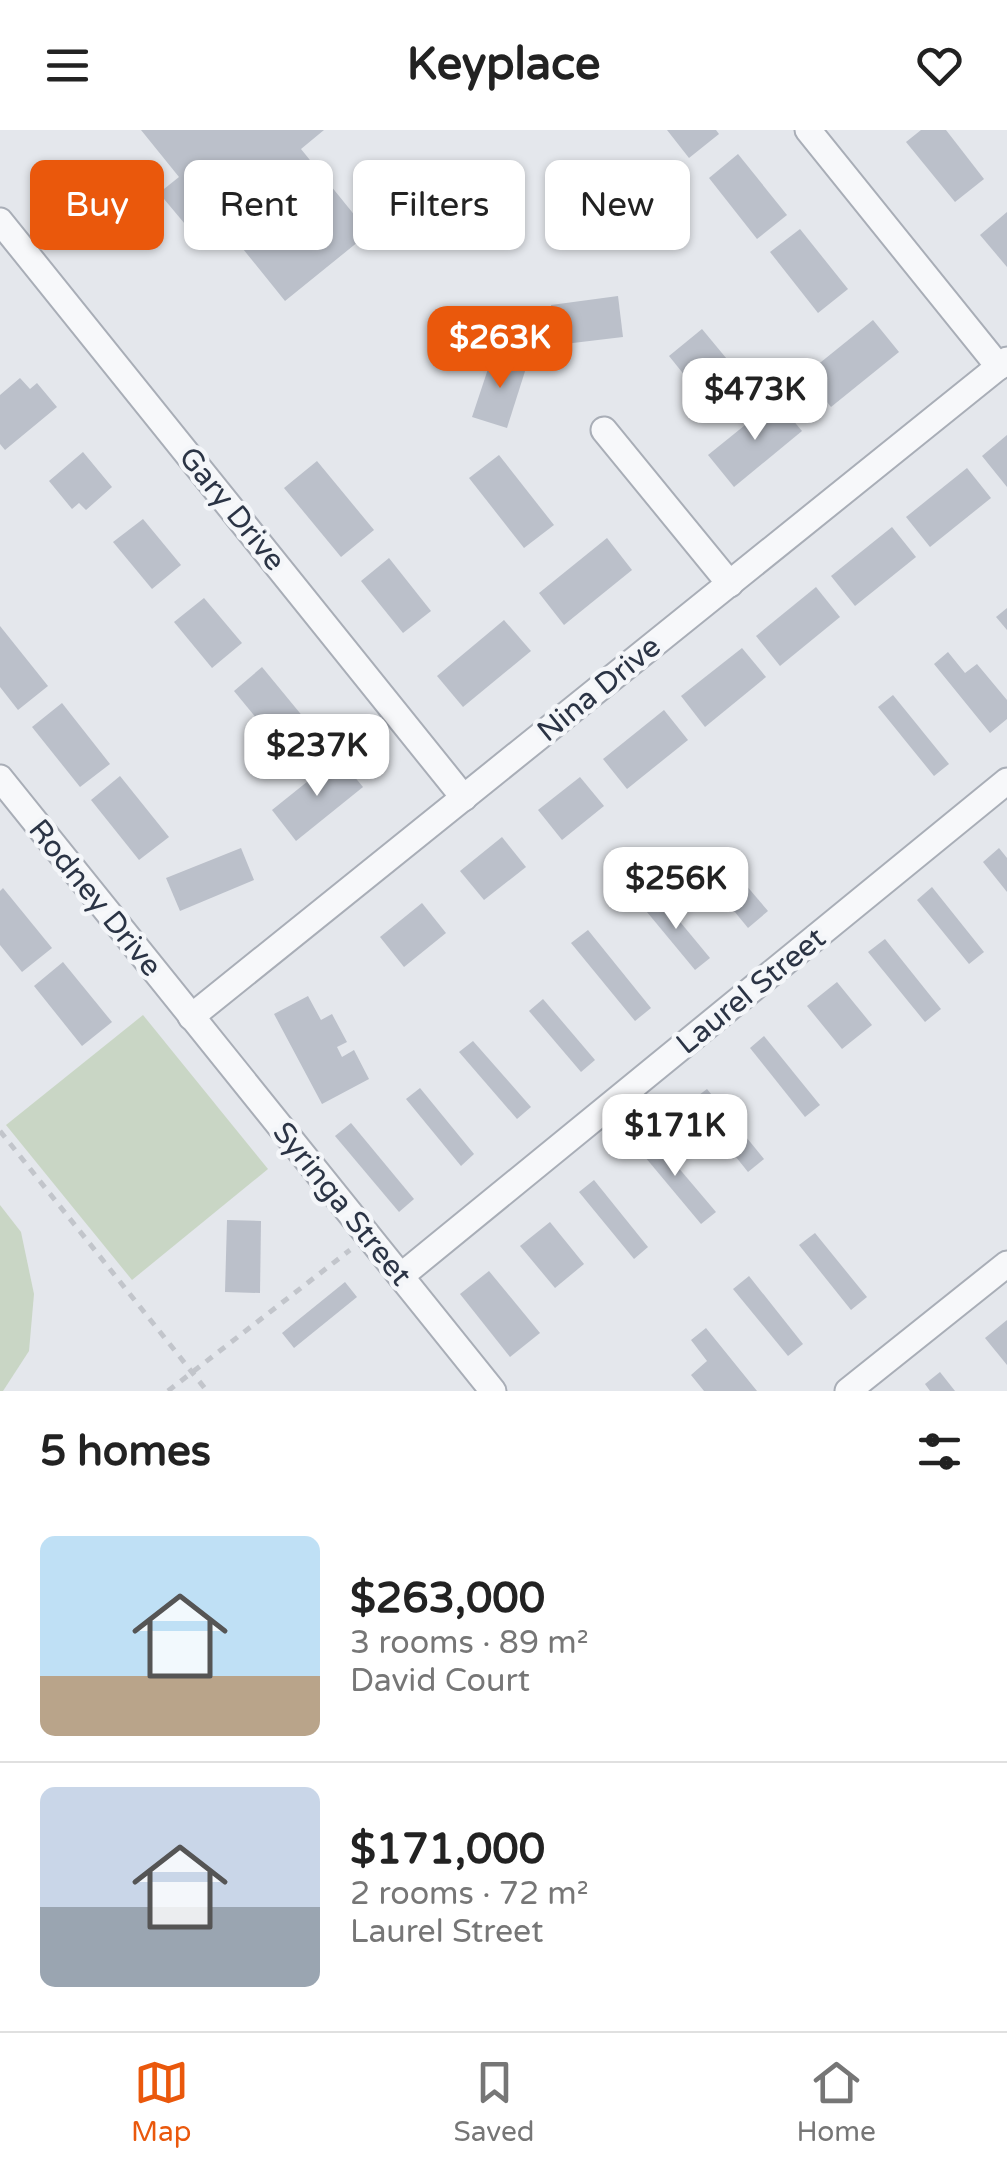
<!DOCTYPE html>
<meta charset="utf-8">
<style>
:root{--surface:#fff;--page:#f6f6f6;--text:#222;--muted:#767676;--line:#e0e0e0;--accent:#ea580c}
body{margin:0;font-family:"Varela Round",sans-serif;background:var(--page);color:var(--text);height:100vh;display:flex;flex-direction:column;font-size:38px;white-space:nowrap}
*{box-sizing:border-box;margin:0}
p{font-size:32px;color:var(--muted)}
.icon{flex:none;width:55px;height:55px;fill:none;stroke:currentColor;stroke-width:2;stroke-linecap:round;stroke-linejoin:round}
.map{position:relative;height:1261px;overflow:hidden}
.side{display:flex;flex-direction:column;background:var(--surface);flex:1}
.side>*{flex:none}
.top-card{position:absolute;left:30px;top:30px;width:948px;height:90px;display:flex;gap:20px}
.price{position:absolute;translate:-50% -85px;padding:0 22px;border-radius:20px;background:#fff;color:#222;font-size:32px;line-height:65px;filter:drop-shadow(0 2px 5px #0008)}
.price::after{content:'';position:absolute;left:50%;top:60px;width:30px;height:22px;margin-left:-15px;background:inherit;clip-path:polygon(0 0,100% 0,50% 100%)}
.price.selected{background:var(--accent);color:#fff}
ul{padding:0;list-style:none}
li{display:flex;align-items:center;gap:30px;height:250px;padding:0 40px}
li+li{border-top:2px solid var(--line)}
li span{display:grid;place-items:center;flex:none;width:280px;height:200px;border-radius:15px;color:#555}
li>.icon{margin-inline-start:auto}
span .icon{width:120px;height:120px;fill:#fffc;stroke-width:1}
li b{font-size:42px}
h2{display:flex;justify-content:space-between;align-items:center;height:120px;padding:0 40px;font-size:42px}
.tag{padding:0 35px;border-radius:15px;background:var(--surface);box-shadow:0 2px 8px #0004;font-size:35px;line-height:90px}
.tag.selected{background:var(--accent);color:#fff}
header{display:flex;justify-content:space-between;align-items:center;height:130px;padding:0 40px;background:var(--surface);font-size:45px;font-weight:700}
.tab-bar{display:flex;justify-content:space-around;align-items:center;height:140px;border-top:2px solid var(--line);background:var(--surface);font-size:28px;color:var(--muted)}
.tab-bar a{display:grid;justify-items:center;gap:5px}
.tab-bar .selected{color:var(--accent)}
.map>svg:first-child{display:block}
.green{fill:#c9d6c5}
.building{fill:#bbc0ca}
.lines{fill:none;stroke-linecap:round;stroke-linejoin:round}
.minor-casing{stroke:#a9aeb7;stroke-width:29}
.path{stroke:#c2c5cb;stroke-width:5;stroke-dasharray:8 8;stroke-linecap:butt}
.minor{stroke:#f7f8fa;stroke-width:25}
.labels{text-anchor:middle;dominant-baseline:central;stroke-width:9;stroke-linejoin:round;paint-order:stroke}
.street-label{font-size:30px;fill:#2b3445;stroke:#f4f6f9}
</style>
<header><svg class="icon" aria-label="menu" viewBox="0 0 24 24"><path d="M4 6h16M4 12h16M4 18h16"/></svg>Keyplace<svg class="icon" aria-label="heart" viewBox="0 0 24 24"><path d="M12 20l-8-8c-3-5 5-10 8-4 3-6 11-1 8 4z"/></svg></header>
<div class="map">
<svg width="1007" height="1261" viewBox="0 0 1007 1261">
<rect width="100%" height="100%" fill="#e4e7ec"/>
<g class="green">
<path d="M 143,885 L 268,1039 L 132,1150 L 6,995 Z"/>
<path d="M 0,1075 L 21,1102 L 34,1164 L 29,1221 L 3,1261 L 0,1261 Z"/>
</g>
<g class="building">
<path d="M 141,0 L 324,0 L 301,19 L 369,103 L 285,171 L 218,88 L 195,106 L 159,63 L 179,47 Z"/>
<path d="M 667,0 L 716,0 L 719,4 L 689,28 Z"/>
<path d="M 921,0 L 946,0 L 984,49 L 955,72 L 906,12 Z"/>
<path d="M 738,24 L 787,85 L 757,109 L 709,48 Z"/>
<path d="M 1007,82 L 1007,137 L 980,105 Z"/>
<path d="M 800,99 L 848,159 L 818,183 L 770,122 Z"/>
<path d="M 618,166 L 623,207 L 556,215 L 551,175 Z"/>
<path d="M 873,190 L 899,222 L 831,277 L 805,245 Z"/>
<path d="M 702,199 L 741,246 L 707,273 L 669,226 Z"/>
<path d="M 493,224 L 527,235 L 507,298 L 472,287 Z"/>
<path d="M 20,248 L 30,259 L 37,253 L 57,277 L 5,320 L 0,314 L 0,265 Z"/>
<path d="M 776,270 L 802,301 L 734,357 L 708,325 Z"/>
<path d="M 1007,305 L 1007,357 L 982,326 Z"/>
<path d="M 83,322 L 112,357 L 86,380 L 79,373 L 72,379 L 49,351 Z"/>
<path d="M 499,325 L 554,395 L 524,418 L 469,348 Z"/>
<path d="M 317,331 L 374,400 L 341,427 L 284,358 Z"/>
<path d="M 967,338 L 991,368 L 930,417 L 906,387 Z"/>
<path d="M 143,389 L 181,435 L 152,459 L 113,412 Z"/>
<path d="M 892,397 L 916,427 L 855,476 L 831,446 Z"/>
<path d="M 607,408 L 632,440 L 564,495 L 539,463 Z"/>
<path d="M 389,428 L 431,481 L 403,503 L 361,451 Z"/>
<path d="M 816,457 L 840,487 L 780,536 L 756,506 Z"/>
<path d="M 204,468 L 242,513 L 212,538 L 174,492 Z"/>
<path d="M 1007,478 L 1007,500 L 996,487 Z"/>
<path d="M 504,490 L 531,521 L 463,577 L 437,546 Z"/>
<path d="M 0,496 L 48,556 L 18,580 L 0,557 Z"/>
<path d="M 742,518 L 766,547 L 705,597 L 681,566 Z"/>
<path d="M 948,522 L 965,543 L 977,534 L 1007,570 L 1007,589 L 990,603 L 934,534 Z"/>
<path d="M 262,537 L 304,588 L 276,612 L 234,561 Z"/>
<path d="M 893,565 L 949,634 L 934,646 L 878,577 Z"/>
<path d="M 62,573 L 110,634 L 80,657 L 32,597 Z"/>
<path d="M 664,580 L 688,610 L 627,659 L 603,629 Z"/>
<path d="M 338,627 L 363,657 L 296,711 L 272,680 Z"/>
<path d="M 120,646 L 169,707 L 139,730 L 91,670 Z"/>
<path d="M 580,647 L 604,676 L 562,710 L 538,680 Z"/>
<path d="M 502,707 L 526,737 L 484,770 L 460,741 Z"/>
<path d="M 241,718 L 254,750 L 180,781 L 166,748 Z"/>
<path d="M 999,718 L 1007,728 L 1007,762 L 983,732 Z"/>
<path d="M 722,727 L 768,781 L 748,798 L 703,743 Z"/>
<path d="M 932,757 L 984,822 L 969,834 L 917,770 Z"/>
<path d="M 3,758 L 52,818 L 22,842 L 0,815 L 0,761 Z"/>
<path d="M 657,764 L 710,828 L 695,840 L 642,776 Z"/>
<path d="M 422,773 L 446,803 L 404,837 L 380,807 Z"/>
<path d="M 588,800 L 651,878 L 635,891 L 571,813 Z"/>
<path d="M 885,809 L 941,879 L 925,892 L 868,822 Z"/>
<path d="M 63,832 L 112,892 L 82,916 L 34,856 Z"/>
<path d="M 837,852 L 872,895 L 842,919 L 807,876 Z"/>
<path d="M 308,866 L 321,890 L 332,884 L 347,912 L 337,917 L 342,927 L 354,920 L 369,949 L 322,974 L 274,884 Z"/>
<path d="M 543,869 L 595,930 L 581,942 L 529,881 Z"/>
<path d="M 764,906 L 820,975 L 805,987 L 750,918 Z"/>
<path d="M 473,911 L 531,977 L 517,989 L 459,922 Z"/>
<path d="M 420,958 L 474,1024 L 461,1036 L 406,969 Z"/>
<path d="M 707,959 L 764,1029 L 748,1042 L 691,971 Z"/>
<path d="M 351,993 L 414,1069 L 399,1082 L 335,1006 Z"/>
<path d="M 649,1003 L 716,1082 L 701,1094 L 635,1015 Z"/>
<path d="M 594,1050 L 648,1117 L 634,1129 L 579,1062 Z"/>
<path d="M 227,1090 L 261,1091 L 260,1163 L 225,1162 Z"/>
<path d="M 550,1092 L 584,1134 L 555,1158 L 520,1116 Z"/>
<path d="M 815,1103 L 867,1167 L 851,1180 L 799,1115 Z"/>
<path d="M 489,1141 L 540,1203 L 510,1227 L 460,1164 Z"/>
<path d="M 749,1146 L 803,1214 L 788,1226 L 733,1159 Z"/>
<path d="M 345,1152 L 357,1167 L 294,1218 L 282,1203 Z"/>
<path d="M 1007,1190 L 1007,1235 L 985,1208 Z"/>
<path d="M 706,1198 L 757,1261 L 704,1261 L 691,1245 L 707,1231 L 691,1210 Z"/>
<path d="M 940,1242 L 955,1261 L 930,1261 L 925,1254 Z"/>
</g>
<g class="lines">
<g class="minor-casing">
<g id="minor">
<path d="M 808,0 L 999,237"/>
<path d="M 0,91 L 464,668"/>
<path d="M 604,300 L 730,454"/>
<path d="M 0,648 L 493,1261"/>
<path d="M 191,887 L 1007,230"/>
<path d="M 401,1146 L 1007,651"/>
<path d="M 848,1261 L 1007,1134"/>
</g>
</g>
<g class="path">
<path d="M 0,1001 L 207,1261"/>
<path d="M 168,1261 L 350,1120"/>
</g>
<use href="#minor" class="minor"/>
</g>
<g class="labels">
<g class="street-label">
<text transform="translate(232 379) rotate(51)">Gary Drive</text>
<text transform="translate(599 559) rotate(-39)">Nina Drive</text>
<text transform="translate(95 768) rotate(51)">Rodney Drive</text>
<text transform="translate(751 861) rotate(-39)">Laurel Street</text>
<text transform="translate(342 1074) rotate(51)">Syringa Street</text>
</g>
</g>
</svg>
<b class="price selected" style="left:500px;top:261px">$263K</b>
<b class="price" style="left:755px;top:313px">$473K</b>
<b class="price" style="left:317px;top:669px">$237K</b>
<b class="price" style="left:676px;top:802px">$256K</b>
<b class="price" style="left:675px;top:1049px">$171K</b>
<div class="top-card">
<a class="tag selected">Buy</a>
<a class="tag">Rent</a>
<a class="tag">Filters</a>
<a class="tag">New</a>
</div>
</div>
<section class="side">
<h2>5 homes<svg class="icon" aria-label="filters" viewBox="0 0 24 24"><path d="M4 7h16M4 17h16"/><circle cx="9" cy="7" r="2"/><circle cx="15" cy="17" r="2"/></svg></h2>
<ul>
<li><span style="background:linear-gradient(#bfe0f5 70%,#b9a48a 0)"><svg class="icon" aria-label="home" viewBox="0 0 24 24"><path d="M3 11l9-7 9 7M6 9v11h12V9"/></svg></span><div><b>$263,000</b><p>3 rooms · 89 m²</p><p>David Court</p></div></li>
<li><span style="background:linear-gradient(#c9d6e8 60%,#9aa5b1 0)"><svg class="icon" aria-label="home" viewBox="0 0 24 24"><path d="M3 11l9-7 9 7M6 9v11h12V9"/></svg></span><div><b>$171,000</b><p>2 rooms · 72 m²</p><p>Laurel Street</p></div></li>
</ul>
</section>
<nav class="tab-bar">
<a class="selected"><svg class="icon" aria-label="map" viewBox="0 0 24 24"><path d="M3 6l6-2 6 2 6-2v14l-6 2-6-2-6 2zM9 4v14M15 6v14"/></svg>Map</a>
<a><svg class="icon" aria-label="saved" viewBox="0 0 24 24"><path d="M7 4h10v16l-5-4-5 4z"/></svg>Saved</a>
<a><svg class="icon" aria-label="home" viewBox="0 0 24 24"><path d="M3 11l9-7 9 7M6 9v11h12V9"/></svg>Home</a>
</nav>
